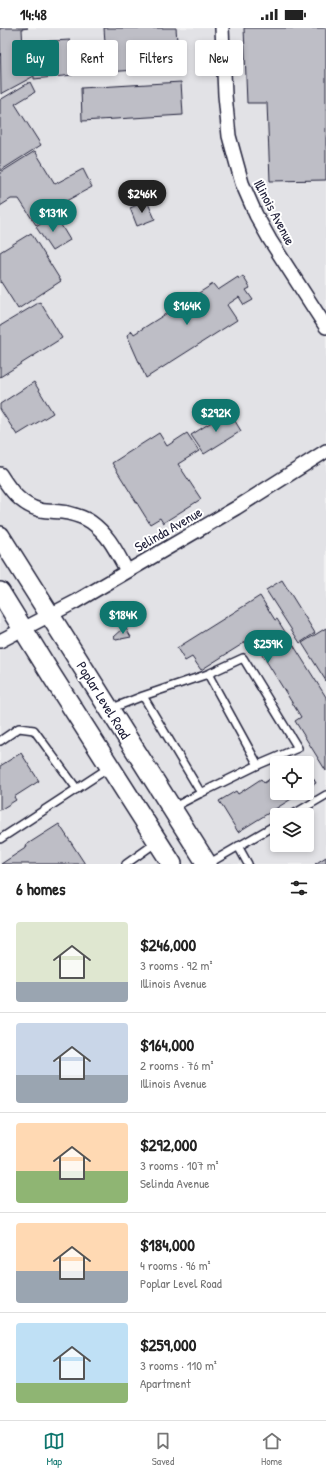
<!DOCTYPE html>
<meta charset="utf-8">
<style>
:root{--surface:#fff;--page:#f2f2f2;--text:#222;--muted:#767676;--line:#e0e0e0;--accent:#0f766e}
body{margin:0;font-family:"Patrick Hand",sans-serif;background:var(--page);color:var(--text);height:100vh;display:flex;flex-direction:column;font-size:15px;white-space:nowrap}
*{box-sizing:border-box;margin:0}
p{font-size:13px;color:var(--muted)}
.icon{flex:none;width:22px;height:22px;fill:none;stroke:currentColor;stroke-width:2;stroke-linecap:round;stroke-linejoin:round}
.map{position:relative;height:836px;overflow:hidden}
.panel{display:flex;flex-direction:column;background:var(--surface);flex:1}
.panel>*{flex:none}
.hud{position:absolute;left:12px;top:12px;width:302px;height:36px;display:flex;gap:8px}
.controls{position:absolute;left:270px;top:728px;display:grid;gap:8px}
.controls a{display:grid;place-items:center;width:44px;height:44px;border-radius:4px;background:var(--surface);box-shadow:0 2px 6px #0003;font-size:20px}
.price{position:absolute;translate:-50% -34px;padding:0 9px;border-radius:14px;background:var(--accent);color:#fff;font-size:13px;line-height:26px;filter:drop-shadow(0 1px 2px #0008)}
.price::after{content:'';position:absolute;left:50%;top:24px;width:12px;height:9px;margin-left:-6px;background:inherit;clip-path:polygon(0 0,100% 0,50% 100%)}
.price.active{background:#222;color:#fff}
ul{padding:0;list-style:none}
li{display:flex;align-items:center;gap:12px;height:100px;padding:0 16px}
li+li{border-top:1px solid var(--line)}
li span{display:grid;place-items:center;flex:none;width:112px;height:80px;border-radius:4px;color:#555}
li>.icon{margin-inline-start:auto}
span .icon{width:48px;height:48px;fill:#fffc;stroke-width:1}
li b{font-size:17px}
h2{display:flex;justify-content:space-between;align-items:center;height:48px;padding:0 16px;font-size:17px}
.tag{padding:0 14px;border-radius:4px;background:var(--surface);box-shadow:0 2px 6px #0003;font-size:14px;line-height:36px}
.tag.active{background:var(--accent);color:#fff}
.status{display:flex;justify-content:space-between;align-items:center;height:28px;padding:0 20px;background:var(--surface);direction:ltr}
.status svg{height:11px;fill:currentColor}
.tab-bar{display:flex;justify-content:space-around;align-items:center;height:56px;border-top:1px solid var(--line);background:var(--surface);font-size:11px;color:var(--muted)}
.tab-bar a{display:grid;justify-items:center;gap:2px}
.tab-bar .active{color:var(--accent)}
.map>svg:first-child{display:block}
.built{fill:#e2e2e6;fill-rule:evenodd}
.building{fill:#bebec6;stroke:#22223b}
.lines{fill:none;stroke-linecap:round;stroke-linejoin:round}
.service-casing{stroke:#22223b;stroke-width:10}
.minor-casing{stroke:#22223b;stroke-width:16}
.secondary-casing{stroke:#22223b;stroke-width:22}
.service{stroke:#fff;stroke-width:7}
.minor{stroke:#fff;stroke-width:13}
.secondary{stroke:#fff;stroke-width:19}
.labels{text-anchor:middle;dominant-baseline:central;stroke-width:4;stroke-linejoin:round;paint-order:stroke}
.street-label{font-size:14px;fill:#22223b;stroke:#fff}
</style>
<div class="status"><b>14:48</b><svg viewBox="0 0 49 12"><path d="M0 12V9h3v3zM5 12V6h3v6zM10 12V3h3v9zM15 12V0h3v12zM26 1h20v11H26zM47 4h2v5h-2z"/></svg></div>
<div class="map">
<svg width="326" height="836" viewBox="0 0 326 836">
<rect width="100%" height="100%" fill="#f2f2f3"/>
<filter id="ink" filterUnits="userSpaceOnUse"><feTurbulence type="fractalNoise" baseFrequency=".025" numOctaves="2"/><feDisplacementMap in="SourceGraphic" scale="8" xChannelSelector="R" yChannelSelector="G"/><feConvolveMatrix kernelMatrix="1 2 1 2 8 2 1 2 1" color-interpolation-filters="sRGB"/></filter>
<g filter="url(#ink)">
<path class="built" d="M 0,0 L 326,0 L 326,836 L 0,836 ZM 277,735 L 307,735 L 307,765 L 277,765 ZM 277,787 L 307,787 L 307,817 L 277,817 Z"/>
<g class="building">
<path d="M 0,0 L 28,0 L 22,1 L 23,21 L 33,21 L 33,14 L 70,12 L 73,47 L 34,51 L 34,48 L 1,66 Z"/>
<path d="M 104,0 L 176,0 L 179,39 L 107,44 Z"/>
<path d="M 244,0 L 326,0 L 326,152 L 270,153 L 267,75 L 247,75 Z"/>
<path d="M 30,54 L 35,64 L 15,76 L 41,117 L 0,143 L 0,72 Z"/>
<path d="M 181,54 L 183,87 L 82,93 L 81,60 Z"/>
<path d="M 35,123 L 55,156 L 83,141 L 92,159 L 66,173 L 68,177 L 36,197 L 19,171 L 11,171 L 0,178 L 0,145 Z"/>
<path d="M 147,173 L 155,191 L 137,198 L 130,180 Z"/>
<path d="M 55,187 L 70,212 L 52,223 L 36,199 Z"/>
<path d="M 31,205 L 61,253 L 18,281 L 1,254 L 0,255 L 0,224 Z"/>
<path d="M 243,248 L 250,260 L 246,262 L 253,272 L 244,277 L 239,269 L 227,277 L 237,292 L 146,350 L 127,307 L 132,303 L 134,306 L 213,256 L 218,262 L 238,249 L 239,251 Z"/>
<path d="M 40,274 L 62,310 L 0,349 L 0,298 Z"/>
<path d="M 34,354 L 53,385 L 17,407 L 0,381 L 0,376 Z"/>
<path d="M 229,383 L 241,403 L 204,426 L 191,407 Z"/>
<path d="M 159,405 L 167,418 L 187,405 L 199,423 L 178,436 L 201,471 L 163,495 L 160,490 L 150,496 L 112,435 Z"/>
<path d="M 282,552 L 315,605 L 300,615 L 266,562 Z"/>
<path d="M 260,568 L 275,592 L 277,591 L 326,669 L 326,743 L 295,693 L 301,689 L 252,610 L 201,642 L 192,629 L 185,633 L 177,620 Z"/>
<path d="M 125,599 L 131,609 L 116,612 L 114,609 Z"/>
<path d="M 326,600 L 326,653 L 302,615 Z"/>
<path d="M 21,725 L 39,753 L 14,769 L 16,772 L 0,782 L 0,738 Z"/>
<path d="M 307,740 L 316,755 L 307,761 Z"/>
<path d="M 277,746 L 277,765 L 301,765 L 238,804 L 219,773 L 236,763 L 238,766 L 261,751 L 264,755 Z"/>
<path d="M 59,796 L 85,836 L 1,836 L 27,819 L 26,817 Z"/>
<path d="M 326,829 L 326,836 L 315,836 Z"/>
</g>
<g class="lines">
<g class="service-casing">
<g id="service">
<path d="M 208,646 L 258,737"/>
<path d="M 110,681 L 143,668 L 201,765 L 258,737 L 298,720 L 243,630 L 208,646 L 143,668"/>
<path d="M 0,713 L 19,700 L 34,702 L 77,761"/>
<path d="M 172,780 L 201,765"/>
<path d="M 292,787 L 326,767"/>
<path d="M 0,811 L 110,739"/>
<path d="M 238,818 L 248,836"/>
<path d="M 126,836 L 157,814"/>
<path d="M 208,836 L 277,796"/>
</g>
</g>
<g class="minor-casing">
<g id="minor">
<path d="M 222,0 L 225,67 L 229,108 L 242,155 L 256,187 L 270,212 L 326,299"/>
<path d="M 0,446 C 10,462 21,477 40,482 C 49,484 59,483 68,485 C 76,487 84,489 91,494 C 109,507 116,523 127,543"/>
<path d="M 0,613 L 75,574 L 236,480 L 326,423"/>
</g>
</g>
<g class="secondary-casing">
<g id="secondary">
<path d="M 0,508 L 207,836"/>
<path d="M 0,564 L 52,648 L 172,836"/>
</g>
</g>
<use href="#service" class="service"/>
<use href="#minor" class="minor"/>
<use href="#secondary" class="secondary"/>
</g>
</g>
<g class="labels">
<g class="street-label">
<text transform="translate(275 184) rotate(62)">Illinois Avenue</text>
<text transform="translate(168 501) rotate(-30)">Selinda Avenue</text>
<text transform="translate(104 672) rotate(58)">Poplar Level Road</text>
</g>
</g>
</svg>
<div class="controls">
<a><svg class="icon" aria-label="locate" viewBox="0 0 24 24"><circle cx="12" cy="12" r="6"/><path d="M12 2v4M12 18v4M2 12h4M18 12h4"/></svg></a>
<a><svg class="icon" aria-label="layers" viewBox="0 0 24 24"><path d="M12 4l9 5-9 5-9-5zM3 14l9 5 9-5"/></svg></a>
</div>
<b class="price active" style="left:142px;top:186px">$246K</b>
<b class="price" style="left:53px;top:205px">$131K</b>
<b class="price" style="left:187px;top:298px">$164K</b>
<b class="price" style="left:216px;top:405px">$292K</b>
<b class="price" style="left:123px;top:607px">$184K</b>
<b class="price" style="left:268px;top:636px">$259K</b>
<div class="hud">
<a class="tag active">Buy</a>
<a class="tag">Rent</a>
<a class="tag">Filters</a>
<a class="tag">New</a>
</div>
</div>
<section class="panel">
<h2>6 homes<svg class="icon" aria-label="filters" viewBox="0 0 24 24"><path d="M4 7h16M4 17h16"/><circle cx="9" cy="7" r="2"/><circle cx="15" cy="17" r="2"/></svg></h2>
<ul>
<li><span style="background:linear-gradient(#dfe7d0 75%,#9aa5b1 0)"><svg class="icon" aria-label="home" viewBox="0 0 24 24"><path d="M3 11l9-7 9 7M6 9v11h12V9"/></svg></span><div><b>$246,000</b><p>3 rooms · 92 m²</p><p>Illinois Avenue</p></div></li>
<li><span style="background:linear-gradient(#c9d6e8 65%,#9aa5b1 0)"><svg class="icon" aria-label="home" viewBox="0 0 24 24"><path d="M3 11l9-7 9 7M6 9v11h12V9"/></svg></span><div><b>$164,000</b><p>2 rooms · 76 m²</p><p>Illinois Avenue</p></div></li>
<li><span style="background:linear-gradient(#ffd9b3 60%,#8fb573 0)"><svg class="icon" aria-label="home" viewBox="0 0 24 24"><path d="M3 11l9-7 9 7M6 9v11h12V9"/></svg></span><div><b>$292,000</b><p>3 rooms · 107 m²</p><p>Selinda Avenue</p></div></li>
<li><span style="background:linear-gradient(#ffd9b3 60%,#9aa5b1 0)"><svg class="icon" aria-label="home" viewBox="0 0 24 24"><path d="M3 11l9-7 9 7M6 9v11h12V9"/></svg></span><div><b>$184,000</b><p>4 rooms · 96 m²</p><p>Poplar Level Road</p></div></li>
<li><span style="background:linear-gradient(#bfe0f5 75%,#8fb573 0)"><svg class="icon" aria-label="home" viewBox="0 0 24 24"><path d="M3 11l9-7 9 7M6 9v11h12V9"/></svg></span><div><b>$259,000</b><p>3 rooms · 110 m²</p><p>Apartment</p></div></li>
</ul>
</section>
<nav class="tab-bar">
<a class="active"><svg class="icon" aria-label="map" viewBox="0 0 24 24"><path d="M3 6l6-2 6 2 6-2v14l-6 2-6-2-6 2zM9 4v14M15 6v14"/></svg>Map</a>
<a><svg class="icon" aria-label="saved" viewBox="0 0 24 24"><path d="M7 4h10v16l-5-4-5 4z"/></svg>Saved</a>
<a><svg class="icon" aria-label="home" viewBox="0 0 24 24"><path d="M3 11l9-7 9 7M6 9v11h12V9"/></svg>Home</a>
</nav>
